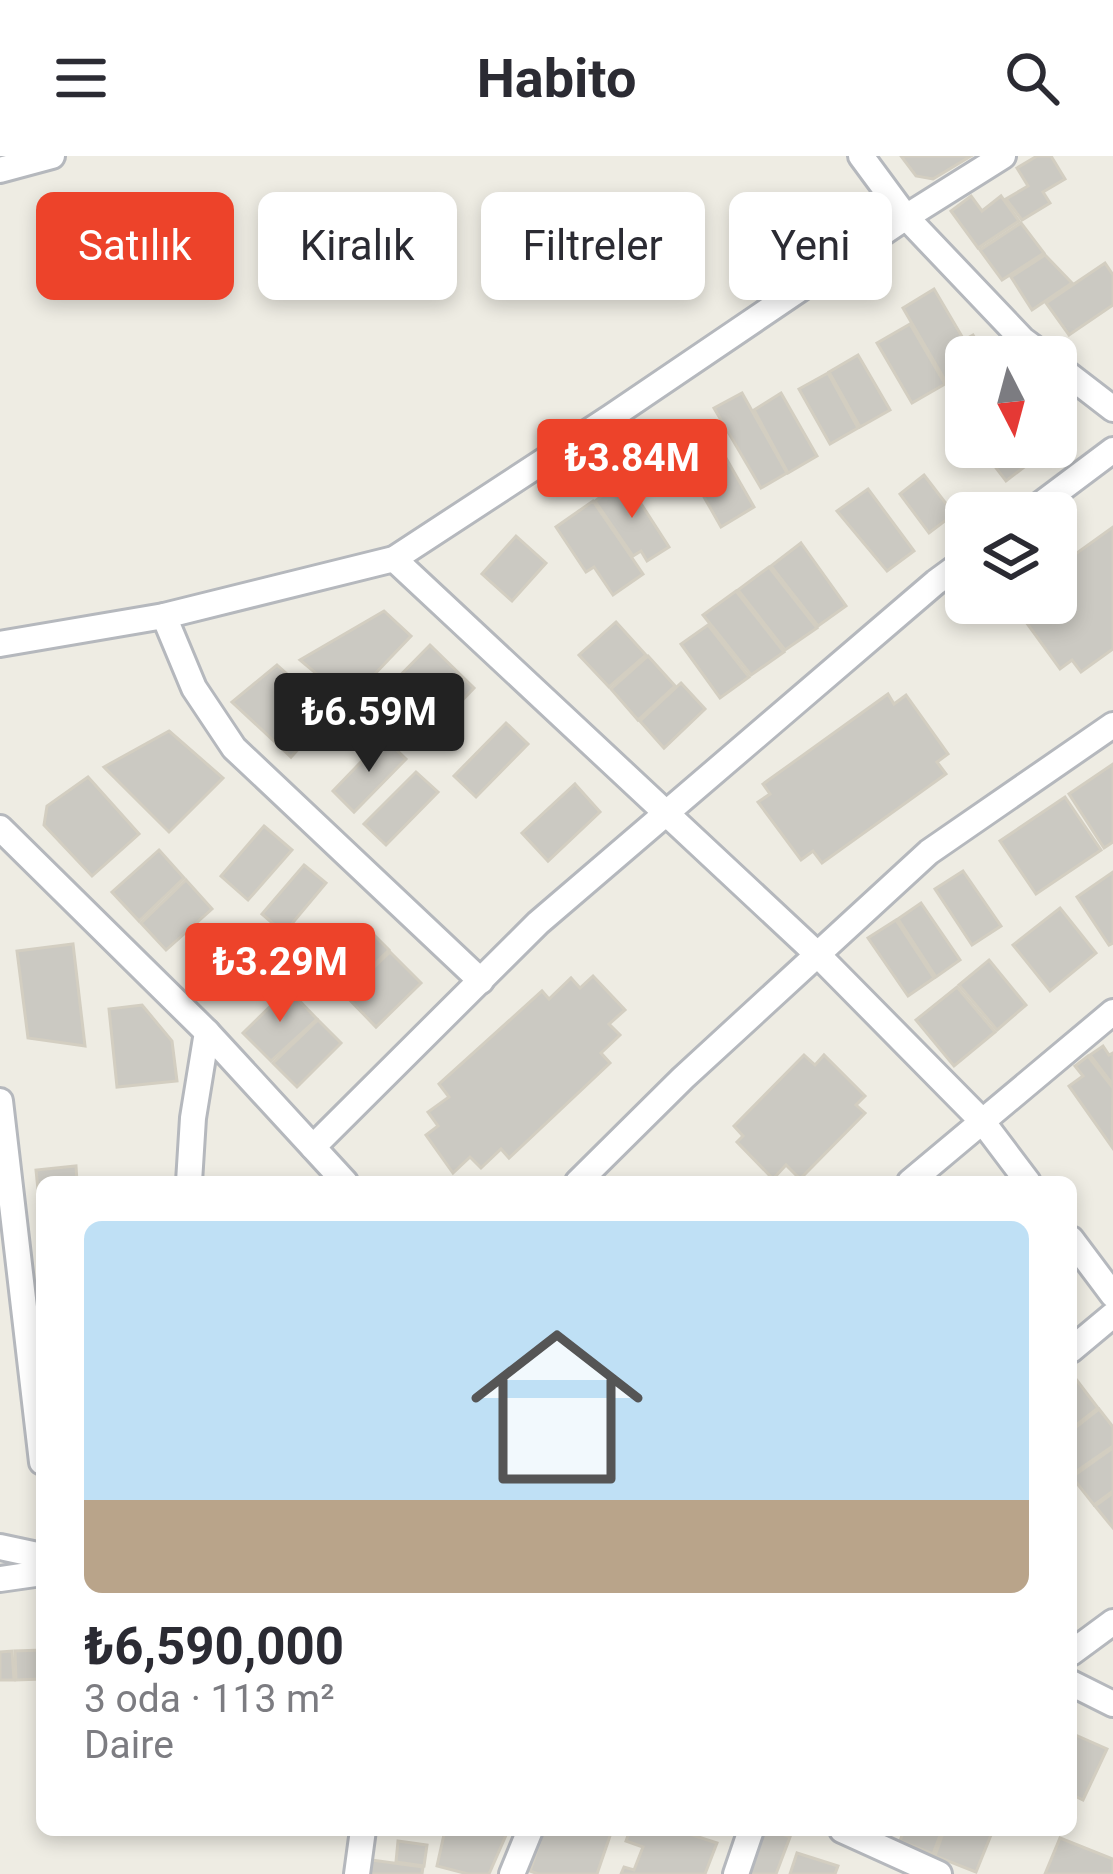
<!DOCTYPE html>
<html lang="tr">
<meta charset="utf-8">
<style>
:root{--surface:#fff;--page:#f2f2f3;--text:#2b2b33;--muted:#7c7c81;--accent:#ed432a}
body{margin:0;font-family:Roboto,sans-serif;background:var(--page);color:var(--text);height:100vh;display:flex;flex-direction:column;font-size:45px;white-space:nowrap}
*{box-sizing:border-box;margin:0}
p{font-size:39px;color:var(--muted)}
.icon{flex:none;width:66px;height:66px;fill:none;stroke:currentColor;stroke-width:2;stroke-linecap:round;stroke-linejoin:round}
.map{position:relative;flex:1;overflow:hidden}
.panel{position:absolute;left:36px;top:1020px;width:1041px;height:660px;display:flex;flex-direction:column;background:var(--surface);border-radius:18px;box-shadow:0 6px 18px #0003}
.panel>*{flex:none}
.hud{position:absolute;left:36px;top:36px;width:1041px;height:108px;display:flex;gap:24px}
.needle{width:78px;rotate:174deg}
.controls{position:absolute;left:945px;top:180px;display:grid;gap:24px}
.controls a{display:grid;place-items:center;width:132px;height:132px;border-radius:18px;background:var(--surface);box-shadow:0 6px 18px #0003;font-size:60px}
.price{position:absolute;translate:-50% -102px;padding:0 27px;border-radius:12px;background:var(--accent);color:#fff;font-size:39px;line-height:78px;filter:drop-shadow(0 3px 6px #0008)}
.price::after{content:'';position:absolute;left:50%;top:72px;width:36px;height:27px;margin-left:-18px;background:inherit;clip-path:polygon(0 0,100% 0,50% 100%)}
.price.active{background:#222;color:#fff}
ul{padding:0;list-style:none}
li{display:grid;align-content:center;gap:24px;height:636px;padding:0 48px}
li span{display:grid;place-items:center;height:372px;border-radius:18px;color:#555}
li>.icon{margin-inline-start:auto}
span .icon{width:216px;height:216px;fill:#fffc;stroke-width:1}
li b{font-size:51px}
.chip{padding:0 42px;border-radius:18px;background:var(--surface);box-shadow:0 6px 18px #0003;font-size:42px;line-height:108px}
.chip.active{background:var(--accent);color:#fff}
header{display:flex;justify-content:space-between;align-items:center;height:156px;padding:0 48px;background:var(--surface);font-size:54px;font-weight:700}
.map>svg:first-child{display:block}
.building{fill:#cbc9c2;stroke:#d3cec1;stroke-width:3}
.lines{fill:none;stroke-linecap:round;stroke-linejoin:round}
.street-casing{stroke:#b5b8bd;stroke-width:30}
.street{stroke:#fff;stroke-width:24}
</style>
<header><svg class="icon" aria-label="menu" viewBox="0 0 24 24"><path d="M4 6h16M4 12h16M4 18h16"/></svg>Habito<svg class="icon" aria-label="search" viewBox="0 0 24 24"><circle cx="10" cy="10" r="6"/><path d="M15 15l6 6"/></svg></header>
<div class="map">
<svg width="1113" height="1718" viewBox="0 0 1113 1718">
<rect width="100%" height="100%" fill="#eeece3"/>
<g class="building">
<path d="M 901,0 L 971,0 L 933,23 L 916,20 Z"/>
<path d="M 1037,0 L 1051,0 L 1065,23 L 1043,36 L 1050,47 L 1022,64 L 1006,43 L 1028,30 L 1017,12 Z"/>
<path d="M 971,40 L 982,55 L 1001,40 L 1019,65 L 978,92 L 951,55 Z"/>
<path d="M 1021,67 L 1044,97 L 1002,124 L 980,94 Z"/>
<path d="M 1045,99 L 1072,127 L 1032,154 L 1011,121 Z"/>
<path d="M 1105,107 L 1113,119 L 1113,149 L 1069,179 L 1046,147 Z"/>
<path d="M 934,133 L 964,184 L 973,179 L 986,201 L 966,201 L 966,215 L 946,226 L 903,152 Z"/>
<path d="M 910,168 L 945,228 L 912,247 L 877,187 Z"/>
<path d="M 858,199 L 890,254 L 860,271 L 829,216 Z"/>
<path d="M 828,217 L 858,272 L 830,288 L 799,233 Z"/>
<path d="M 742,237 L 787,317 L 761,332 L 714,252 Z"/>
<path d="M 781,237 L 817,300 L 788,317 L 754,254 Z"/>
<path d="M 1056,255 L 1074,272 L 1056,286 Z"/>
<path d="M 711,276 L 754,351 L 721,371 L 678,295 Z"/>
<path d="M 980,291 L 1050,291 L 1006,325 Z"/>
<path d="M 924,319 L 954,358 L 929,377 L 900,338 Z"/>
<path d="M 625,323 L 669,391 L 647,405 L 641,395 L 633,400 L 595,345 Z"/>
<path d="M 868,333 L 914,395 L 887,415 L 837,355 Z"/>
<path d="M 593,345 L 643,418 L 613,439 L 594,411 L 586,416 L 556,371 Z"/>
<path d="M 1113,371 L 1113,493 L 1081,516 L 1072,504 L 1060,513 L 1018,455 L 1028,447 L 1056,447 L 1056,412 Z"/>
<path d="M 516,380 L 546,407 L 512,445 L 482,418 Z"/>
<path d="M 801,387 L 846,450 L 818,470 L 771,410 Z"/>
<path d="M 769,411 L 817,472 L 785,494 L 738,434 Z"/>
<path d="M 736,435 L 784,496 L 751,519 L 703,459 Z"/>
<path d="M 384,455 L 411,480 L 349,545 L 300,504 Z"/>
<path d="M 616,466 L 646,499 L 609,531 L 579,499 Z"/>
<path d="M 708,469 L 749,521 L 720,542 L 681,488 Z"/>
<path d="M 430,489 L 474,532 L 421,587 L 377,543 Z"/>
<path d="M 648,500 L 675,530 L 638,564 L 611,533 Z"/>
<path d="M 277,509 L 331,557 L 291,601 L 232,546 Z"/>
<path d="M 681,527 L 705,553 L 664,592 L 640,565 Z"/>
<path d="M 888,538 L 894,548 L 906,539 L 948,598 L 937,606 L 946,618 L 822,707 L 813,695 L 801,704 L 758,646 L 770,638 L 763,628 Z"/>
<path d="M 506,567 L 528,588 L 476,641 L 454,620 Z"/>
<path d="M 169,575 L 223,622 L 169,676 L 104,611 Z"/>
<path d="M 384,582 L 406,603 L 354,656 L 333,635 Z"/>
<path d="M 1113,608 L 1113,686 L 1104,692 L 1069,638 Z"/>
<path d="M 416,616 L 438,636 L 386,689 L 364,668 Z"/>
<path d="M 88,621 L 139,678 L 92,720 L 44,669 L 47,650 Z"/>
<path d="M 575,628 L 600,656 L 548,705 L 522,677 Z"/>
<path d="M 1065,641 L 1101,694 L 1036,738 L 1000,685 Z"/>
<path d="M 264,670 L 292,694 L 248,744 L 221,720 Z"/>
<path d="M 159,694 L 184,722 L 139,765 L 112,736 Z"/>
<path d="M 304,709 L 326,727 L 284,777 L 262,758 Z"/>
<path d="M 963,715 L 1001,770 L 972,789 L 935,733 Z"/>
<path d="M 1113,716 L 1113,787 L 1109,789 L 1077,741 Z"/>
<path d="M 186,724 L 212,753 L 166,794 L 141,767 Z"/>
<path d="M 921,747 L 960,804 L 936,821 L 898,763 Z"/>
<path d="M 1060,752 L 1096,797 L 1050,835 L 1013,789 Z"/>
<path d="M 896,764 L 934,822 L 908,840 L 868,782 Z"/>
<path d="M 368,773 L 389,794 L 343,837 L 324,817 Z"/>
<path d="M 73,788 L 85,890 L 28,882 L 17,795 Z"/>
<path d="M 390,796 L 421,827 L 376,871 L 345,839 Z"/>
<path d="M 989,804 L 1026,849 L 997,874 L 959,829 Z"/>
<path d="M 593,820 L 625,854 L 609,868 L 620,879 L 601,897 L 610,907 L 509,1002 L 501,993 L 481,1012 L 470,1001 L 453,1017 L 426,979 L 438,970 L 428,956 L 449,941 L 439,928 L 542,835 L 549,843 L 571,822 L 580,832 Z"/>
<path d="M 957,831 L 995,876 L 954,910 L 916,864 Z"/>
<path d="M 288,833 L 317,863 L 271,905 L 243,877 Z"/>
<path d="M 142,849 L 172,885 L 177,925 L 117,931 L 109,853 Z"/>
<path d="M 318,864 L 341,887 L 297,931 L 273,907 Z"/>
<path d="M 1103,890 L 1109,899 L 1113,897 L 1113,929 L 1090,899 Z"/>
<path d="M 804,899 L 815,909 L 824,899 L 865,940 L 856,949 L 865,957 L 800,1023 L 786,1009 L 773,1023 L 737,986 L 743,980 L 734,970 Z"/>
<path d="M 1088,900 L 1113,932 L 1112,991 L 1069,930 L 1083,920 L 1075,910 Z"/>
<path d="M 76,1010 L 77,1026 L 42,1026 L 40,1053 L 36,1014 Z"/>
<path d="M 1072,1218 L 1098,1252 L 1071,1273 L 1071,1219 Z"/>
<path d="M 1099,1253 L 1113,1271 L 1113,1290 L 1071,1319 L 1071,1275 Z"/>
<path d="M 1113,1292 L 1113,1335 L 1094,1349 L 1072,1321 Z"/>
<path d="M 1113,1337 L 1113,1372 L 1095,1350 Z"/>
<path d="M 42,1494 L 42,1523 L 16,1524 L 15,1495 Z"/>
<path d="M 12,1495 L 14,1524 L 0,1524 L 0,1496 Z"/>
<path d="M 1071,1577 L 1107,1593 L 1083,1644 L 1071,1638 Z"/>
<path d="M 445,1674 L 498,1674 L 507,1677 L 489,1718 L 468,1718 L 437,1710 Z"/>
<path d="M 544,1674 L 612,1674 L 597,1718 L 538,1718 L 530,1715 Z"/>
<path d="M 630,1674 L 677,1674 L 717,1687 L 705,1718 L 621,1718 L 624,1711 L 634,1714 L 643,1691 L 626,1685 Z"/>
<path d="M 761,1674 L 772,1674 L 790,1681 L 776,1718 L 743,1718 Z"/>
<path d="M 904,1674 L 942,1674 L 933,1698 L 900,1685 Z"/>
<path d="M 944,1674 L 993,1674 L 976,1716 L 935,1700 Z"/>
<path d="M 1060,1682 L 1113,1703 L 1113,1718 L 1045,1718 Z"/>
<path d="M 398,1685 L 427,1689 L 424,1710 L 396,1706 Z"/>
<path d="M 797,1697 L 838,1710 L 835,1718 L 790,1718 Z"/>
<path d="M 364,1703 L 423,1711 L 422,1718 L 362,1718 Z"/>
</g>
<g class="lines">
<g class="street-casing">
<g id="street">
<path d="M 861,0 L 906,61 L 1023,184 L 1046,201"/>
<path d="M 0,14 L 52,0"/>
<path d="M 1056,209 L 1113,253"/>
<path d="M 1029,357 L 1113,294"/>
<path d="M 394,403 L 817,798 L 982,965 L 1028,1026"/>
<path d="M 164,460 L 194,532 L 234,592 L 481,825"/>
<path d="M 0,488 L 164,460 L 394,403 L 611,261 L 906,61 L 1003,0"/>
<path d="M 0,672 L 207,876 L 193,962 L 189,1026"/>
<path d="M 207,876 L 345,1026"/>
<path d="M 0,945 L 42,1306"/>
<path d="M 313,991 L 538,767 L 936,426 L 966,404"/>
<path d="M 578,1026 L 683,922 L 929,696 L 1113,569"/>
<path d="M 910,1026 L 1113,856"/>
<path d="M 1071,1083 L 1113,1139"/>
<path d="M 1071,1194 L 1113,1159"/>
<path d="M 0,1391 L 42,1400"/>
<path d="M 0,1423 L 42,1417"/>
<path d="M 1071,1497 L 1113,1466"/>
<path d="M 1071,1527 L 1113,1548"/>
<path d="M 842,1674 L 939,1718"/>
<path d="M 357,1718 L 363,1674"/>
<path d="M 512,1718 L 530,1674"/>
<path d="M 736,1718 L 751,1674"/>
</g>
</g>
<use href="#street" class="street"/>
</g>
</svg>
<div class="controls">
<a><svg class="needle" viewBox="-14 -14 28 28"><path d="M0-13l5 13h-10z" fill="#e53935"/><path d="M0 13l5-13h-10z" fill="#7c7c81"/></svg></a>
<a><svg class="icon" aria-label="layers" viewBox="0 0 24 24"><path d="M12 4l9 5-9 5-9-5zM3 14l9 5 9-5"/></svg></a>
</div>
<b class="price" style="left:632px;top:365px">₺3.84M</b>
<b class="price active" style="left:369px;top:619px">₺6.59M</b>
<b class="price" style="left:280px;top:869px">₺3.29M</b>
<div class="hud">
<a class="chip active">Satılık</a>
<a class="chip">Kiralık</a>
<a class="chip">Filtreler</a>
<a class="chip">Yeni</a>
</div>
<section class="panel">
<ul>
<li><span style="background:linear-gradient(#bfe0f5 75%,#b9a48a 0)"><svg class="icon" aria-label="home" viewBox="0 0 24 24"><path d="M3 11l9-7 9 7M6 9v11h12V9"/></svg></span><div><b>₺6,590,000</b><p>3 oda · 113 m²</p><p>Daire</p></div></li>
</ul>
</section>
</div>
